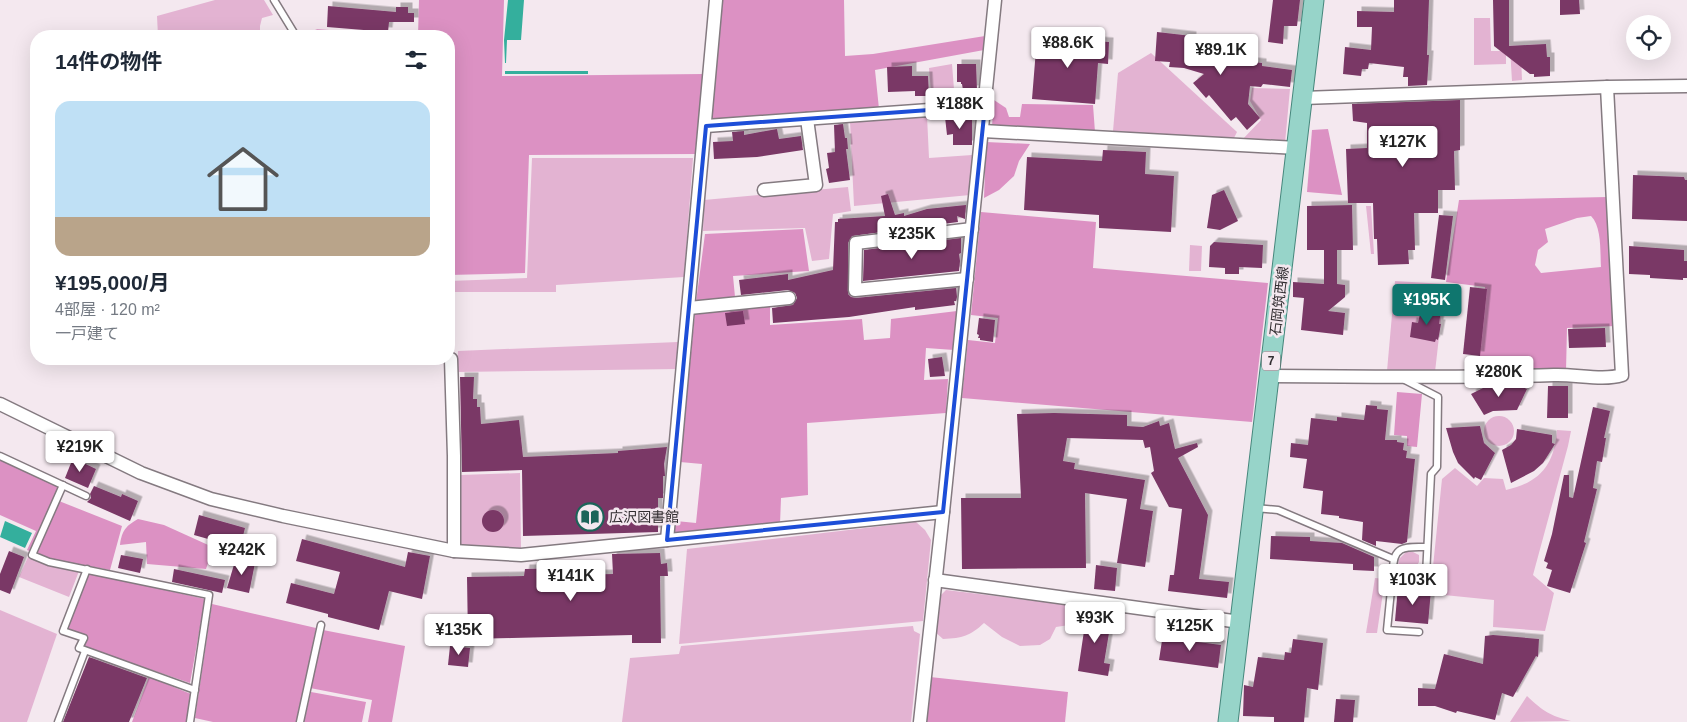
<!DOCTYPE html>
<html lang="ja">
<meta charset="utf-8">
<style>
:root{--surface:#fff;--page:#f2f2f3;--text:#1f2937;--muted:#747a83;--line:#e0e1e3;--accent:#0f766e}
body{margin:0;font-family:Helvetica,"Noto Sans JP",sans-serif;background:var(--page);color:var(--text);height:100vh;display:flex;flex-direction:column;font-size:19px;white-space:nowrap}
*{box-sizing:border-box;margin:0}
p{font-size:16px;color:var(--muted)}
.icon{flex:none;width:28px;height:28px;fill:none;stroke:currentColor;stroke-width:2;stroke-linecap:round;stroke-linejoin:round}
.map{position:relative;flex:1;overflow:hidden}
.panel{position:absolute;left:30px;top:30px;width:425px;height:335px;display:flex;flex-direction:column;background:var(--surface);border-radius:20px;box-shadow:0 5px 20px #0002}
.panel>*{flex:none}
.tools{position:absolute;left:1626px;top:15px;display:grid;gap:10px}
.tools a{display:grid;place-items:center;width:45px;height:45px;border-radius:50%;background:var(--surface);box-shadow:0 5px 20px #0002;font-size:25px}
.price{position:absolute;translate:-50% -42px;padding:0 11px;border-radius:5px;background:#fff;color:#222;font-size:16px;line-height:32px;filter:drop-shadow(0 1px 2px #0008)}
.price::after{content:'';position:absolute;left:50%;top:30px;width:15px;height:11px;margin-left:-8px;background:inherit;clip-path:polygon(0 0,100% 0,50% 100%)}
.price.active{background:var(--accent);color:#fff}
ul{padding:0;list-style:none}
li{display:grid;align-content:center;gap:10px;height:265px;padding:0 25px}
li+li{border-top:1px solid var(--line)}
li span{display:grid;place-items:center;height:155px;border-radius:15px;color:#555}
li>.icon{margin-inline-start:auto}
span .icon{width:90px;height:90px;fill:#fffc;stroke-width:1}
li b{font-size:21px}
h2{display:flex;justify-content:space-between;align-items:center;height:60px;padding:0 25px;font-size:21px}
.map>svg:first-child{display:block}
.green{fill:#e3b3d2}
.forest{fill:#dc91c3;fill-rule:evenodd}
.water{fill:#34af9d}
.building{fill:#7a3866;filter:url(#shadow)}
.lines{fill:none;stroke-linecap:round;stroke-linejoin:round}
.lane-casing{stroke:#847a80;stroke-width:9}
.street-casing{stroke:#847a80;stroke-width:15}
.primary-casing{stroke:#46877c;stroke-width:21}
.lane{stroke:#fff;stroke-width:6}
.street{stroke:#fff;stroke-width:12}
.primary{stroke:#97d4c9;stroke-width:19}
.marked{fill:none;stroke:#1d4ed8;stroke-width:4;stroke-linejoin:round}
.labels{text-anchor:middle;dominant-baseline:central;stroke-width:5;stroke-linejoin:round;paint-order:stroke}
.shield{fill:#f4e8ef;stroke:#6c6569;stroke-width:1}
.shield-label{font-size:12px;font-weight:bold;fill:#312d30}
.street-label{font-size:14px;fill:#312d30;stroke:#f4e8ef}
.poi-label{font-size:14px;fill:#312d30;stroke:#f4e8ef;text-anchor:start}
</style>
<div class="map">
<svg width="1687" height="722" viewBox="0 0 1687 722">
<defs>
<filter id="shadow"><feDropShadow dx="4.5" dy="-4.5" stdDeviation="0" flood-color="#0004"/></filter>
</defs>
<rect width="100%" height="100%" fill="#f4e8ef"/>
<g class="green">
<path d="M 215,0 L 264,0 L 273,15 L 262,18 L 260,26 L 260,36 L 158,36 L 157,16 Z"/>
<path d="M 1474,18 L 1490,18 L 1491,51 L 1506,51 L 1506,64 L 1474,65 Z"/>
<path d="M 1510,48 L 1521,56 L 1522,80 L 1512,81 Z"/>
<path d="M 1151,53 L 1237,132 L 1233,140 L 1113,131 L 1118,73 Z"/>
<path d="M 952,64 L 955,102 L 932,105 L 929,68 Z"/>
<path d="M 1252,88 L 1290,89 L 1285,143 L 1241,141 L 1261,120 L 1250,101 Z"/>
<path d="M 927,116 L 929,158 L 972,155 L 970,195 L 854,206 L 850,121 Z"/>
<path d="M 532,158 L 693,158 L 684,277 L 556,285 L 556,292 L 454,292 L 455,313 L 449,314 L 449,281 L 527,278 Z"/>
<path d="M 848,187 L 851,211 L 833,214 L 829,259 L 812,261 L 805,228 L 703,231 L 704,200 Z"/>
<path d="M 1366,206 L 1371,206 L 1374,254 L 1371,254 Z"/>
<path d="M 1190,245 L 1202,246 L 1201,271 L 1189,271 Z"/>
<path d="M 1395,281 L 1445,284 L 1435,372 L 1387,371 Z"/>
<path d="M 678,342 L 678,369 L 457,372 L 458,351 Z"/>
<circle cx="1499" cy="431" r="15"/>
<path d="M 1557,430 L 1571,431 L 1568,446 L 1533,575 L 1554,593 L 1545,631 L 1493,627 L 1494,600 L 1434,594 L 1434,586 L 1431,586 L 1442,479 L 1455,468 L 1477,486 L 1484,478 L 1503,479 L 1506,490 C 1541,482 1554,465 1557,430 Z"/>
<path d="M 520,473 L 521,548 L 459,546 L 461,475 Z"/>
<path d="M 916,522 L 925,530 L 931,540 L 923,621 L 679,644 L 687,549 Z"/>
<path d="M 1406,552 L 1413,552 L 1419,555 L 1419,562 L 1416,567 C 1409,570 1405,572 1398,566 L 1399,559 Z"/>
<path d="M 28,557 L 48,565 L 79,571 L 69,597 L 19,577 Z"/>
<path d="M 1375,578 L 1385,579 L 1377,633 L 1366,633 Z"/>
<path d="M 946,590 L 1076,606 L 1076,624 L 1056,627 L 1050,639 L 1040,645 L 1020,646 L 1002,637 L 984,623 C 970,636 963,638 943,639 L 934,631 L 940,596 Z"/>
<path d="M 0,610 L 57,634 L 27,722 L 0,722 Z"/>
<path d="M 913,626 L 914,631 L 920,634 L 911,722 L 622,722 L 630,658 L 679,654 L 681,646 Z"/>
<path d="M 1527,696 C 1543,711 1550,716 1571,721 L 1510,722 Z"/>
</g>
<g class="forest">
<path d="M 419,0 L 504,0 L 502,76 L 703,74 L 695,154 L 529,155 L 525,273 L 449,275 L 449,36 L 418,36 Z"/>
<path d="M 723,0 L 844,0 L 845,56 L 873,54 L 985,36 L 984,50 L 875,70 L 879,109 L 711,121 Z"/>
<path d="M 315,29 L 413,36 L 331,36 Z"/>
<path d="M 994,100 L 1006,108 L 1009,117 L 1020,117 L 1022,104 L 1093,105 L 1095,132 L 992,126 Z"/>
<path d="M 1328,129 L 1342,195 L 1307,192 L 1312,130 Z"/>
<path d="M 986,142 L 1030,144 L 1019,161 L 1014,176 L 999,190 L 984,198 Z"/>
<path d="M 1608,197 L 1615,326 L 1567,328 L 1566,371 L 1477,375 L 1485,287 L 1446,282 L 1459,200 ZM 1591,216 C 1602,227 1600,252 1601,267 L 1541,273 L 1535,265 L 1538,250 L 1548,242 L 1545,229 L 1577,218 Z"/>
<path d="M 981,212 L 1096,222 L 1093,268 L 1268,283 L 1252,422 L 962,398 L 968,340 L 995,343 L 998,318 L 971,315 Z"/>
<path d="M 803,229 L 809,271 L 733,276 L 735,297 L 696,302 L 705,234 Z"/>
<path d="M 770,305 L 770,325 L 862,319 L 864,340 L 890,338 L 891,319 L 957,311 L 954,350 L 926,348 L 924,380 L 948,379 L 946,413 L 807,423 L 808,495 L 781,498 L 780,524 L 674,535 L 676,521 L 696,523 L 702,464 L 680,462 L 695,313 Z"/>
<path d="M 1397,392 L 1422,394 L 1417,447 L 1407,446 L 1407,436 L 1394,435 Z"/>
<path d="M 0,460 L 60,488 L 31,552 L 27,550 L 36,531 L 0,515 Z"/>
<path d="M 59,501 L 122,526 L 110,570 L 46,558 L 37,552 Z"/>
<path d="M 138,519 L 164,525 L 217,549 L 217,562 L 208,563 L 206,569 L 147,564 L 146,542 L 120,545 C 122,530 126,526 138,519 Z"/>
<path d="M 89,573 L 205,599 L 190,683 L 84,647 L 88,638 L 67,628 Z"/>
<path d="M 212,604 L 316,628 L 297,722 L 213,722 L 195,718 Z"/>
<path d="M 323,630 L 405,646 L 392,722 L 368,722 L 372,700 L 310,688 Z"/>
<path d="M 149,677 L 191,694 L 187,722 L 132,722 Z"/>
<path d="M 930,677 L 1068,692 L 1065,722 L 925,722 Z"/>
<path d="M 311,692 L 366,702 L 362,722 L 304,722 Z"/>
</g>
<g class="water">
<path d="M 508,0 L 524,0 L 521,40 L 507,40 L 506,63 L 505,63 L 504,40 Z"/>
<rect x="505" y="71" width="83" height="3"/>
<path d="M 5,521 L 32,533 L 25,548 L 0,537 Z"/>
</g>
<g class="building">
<path d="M 1273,0 L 1300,0 L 1297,26 L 1284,26 L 1283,44 L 1268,42 Z"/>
<path d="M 1394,0 L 1429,0 L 1427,55 L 1429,55 L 1427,85 L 1408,86 L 1408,77 L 1403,77 L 1404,67 L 1369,63 L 1368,69 L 1362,69 L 1361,76 L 1343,74 L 1345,47 L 1371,50 L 1372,27 L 1357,27 L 1357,11 L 1394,12 Z"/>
<path d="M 1493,0 L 1509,0 L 1509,46 L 1546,44 L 1547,57 L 1550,57 L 1550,76 L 1534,77 L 1534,74 L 1530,74 L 1494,46 Z"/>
<path d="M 1560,0 L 1579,0 L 1580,14 L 1560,15 Z"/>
<path d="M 328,6 L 396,12 L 396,7 L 408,7 L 408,13 L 414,13 L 414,22 L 389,22 L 388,32 L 327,27 Z"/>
<path d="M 1157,32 L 1192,36 L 1191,54 L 1244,57 L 1244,61 L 1262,63 L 1262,66 L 1292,70 L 1290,87 L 1263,84 L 1261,87 L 1250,86 L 1248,104 L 1260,118 L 1247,130 L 1236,117 L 1231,121 L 1209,95 L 1206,98 L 1193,83 L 1204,74 L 1184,68 L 1169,67 L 1170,62 L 1155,61 Z"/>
<path d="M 1037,37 L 1109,42 L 1108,64 L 1098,63 L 1095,104 L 1032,99 Z"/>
<path d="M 957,64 L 976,64 L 977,90 L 963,90 L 962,84 L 961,84 L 961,82 L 957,82 Z"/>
<path d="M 912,66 L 912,76 L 928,76 L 929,96 L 915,96 L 915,91 L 888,92 L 887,67 Z"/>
<path d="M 1460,100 L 1460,150 L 1454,151 L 1455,190 L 1438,190 L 1438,213 L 1414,213 L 1415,250 L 1408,250 L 1409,264 L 1378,265 L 1377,239 L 1374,239 L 1373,203 L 1348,203 L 1346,149 L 1367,148 L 1367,123 L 1353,121 L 1352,104 Z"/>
<path d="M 945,117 L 972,117 L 972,145 L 953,145 L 953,134 L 947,135 Z"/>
<path d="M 843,124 L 845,138 L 847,138 L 848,149 L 846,149 L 850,180 L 829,183 L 826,169 L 829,168 L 827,153 L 835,152 L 834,125 Z"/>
<path d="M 777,129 L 779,139 L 801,136 L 803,150 L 757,157 L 714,159 L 713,142 L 733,141 L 732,132 L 744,131 L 744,135 Z"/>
<path d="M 1103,150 L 1146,152 L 1145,174 L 1174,176 L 1171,232 L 1099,228 L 1099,215 L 1024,210 L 1027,157 L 1102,161 Z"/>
<path d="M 1633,175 L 1684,177 L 1685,180 L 1687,180 L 1687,221 L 1632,219 Z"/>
<path d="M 1224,190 L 1238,221 L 1220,230 L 1207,228 L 1212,195 Z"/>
<path d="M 888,194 L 895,215 L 904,213 L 904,216 L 927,209 L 966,205 L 965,219 L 957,216 L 958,222 L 852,236 L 848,243 L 848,294 L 851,297 L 856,298 L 956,288 L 957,297 L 956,301 L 954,301 L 955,305 L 915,310 L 915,307 L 849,317 L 773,323 L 772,308 L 793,305 L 797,298 L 795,293 L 788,290 L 741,295 L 739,280 L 788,274 L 788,280 L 833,270 L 835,222 L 838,222 L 838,219 L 885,216 L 881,196 Z"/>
<path d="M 1352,205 L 1353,250 L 1337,250 L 1337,284 L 1345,285 L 1345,297 L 1328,311 L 1345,313 L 1343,335 L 1301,330 L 1304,298 L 1293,297 L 1293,282 L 1324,284 L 1324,250 L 1307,250 L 1307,206 Z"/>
<path d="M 1439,215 L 1453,216 L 1445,280 L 1431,278 Z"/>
<path d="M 961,238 L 961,253 L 959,254 L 960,261 L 959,271 L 863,281 L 864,250 Z"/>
<path d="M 1214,242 L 1263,245 L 1262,268 L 1239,267 L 1239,274 L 1225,274 L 1225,268 L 1209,267 L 1210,246 Z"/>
<path d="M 1629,246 L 1684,250 L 1684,261 L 1687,261 L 1687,278 L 1683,278 L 1683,280 L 1650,278 L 1650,275 L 1629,274 Z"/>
<path d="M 1470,287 L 1487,289 L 1480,356 L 1463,354 Z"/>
<path d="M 1427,307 L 1441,310 L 1439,324 L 1441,324 L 1438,340 L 1436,339 L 1435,342 L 1410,337 L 1412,322 L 1418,323 L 1420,314 L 1426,314 Z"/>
<path d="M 743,311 L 745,324 L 727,326 L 725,313 Z"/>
<path d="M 979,318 L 995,320 L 993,342 L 980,340 L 980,338 L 978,338 L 979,335 L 977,334 Z"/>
<path d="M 1605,328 L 1606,347 L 1569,348 L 1568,329 Z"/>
<path d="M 942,357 L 945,376 L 930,377 L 928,359 Z"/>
<path d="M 460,377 L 474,377 L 473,399 L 477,399 L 477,407 L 480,407 L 481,424 L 519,420 L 523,457 L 618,453 L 618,451 L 667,447 L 664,464 L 665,476 L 663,476 L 663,498 L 658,498 L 658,532 L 523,536 L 522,470 L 462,472 Z"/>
<path d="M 1514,384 L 1527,389 L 1517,410 L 1493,411 L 1484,415 L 1471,394 L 1483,388 L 1482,385 Z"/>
<path d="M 1548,386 L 1568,386 L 1568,418 L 1547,418 Z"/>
<path d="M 1366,405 L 1377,406 L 1377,409 L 1388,410 L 1385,440 L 1397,440 L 1397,442 L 1404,443 L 1403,450 L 1407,451 L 1406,458 L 1415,459 L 1407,542 L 1402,544 L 1376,541 L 1376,546 L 1362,540 L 1363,522 L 1339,518 L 1339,516 L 1321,514 L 1323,491 L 1303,488 L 1307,459 L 1290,457 L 1291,443 L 1308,445 L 1311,418 L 1337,421 L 1337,417 L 1364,420 Z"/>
<path d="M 1593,407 L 1610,411 L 1604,438 L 1606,438 L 1602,462 L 1597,461 L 1593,488 L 1597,489 L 1584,542 L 1586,543 L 1570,593 L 1547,586 L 1552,570 L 1546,568 L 1548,563 L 1544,561 L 1552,534 L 1564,475 L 1569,475 L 1569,497 L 1573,498 Z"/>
<path d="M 1054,413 L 1127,415 L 1127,426 L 1143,427 L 1159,421 L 1160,426 L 1169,423 L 1175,449 L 1197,443 L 1198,447 L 1178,458 L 1208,515 L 1199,579 L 1229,582 L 1227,598 L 1168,591 L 1170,575 L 1174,575 L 1182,509 L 1169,507 L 1151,473 L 1154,471 L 1150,447 L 1145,448 L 1143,440 L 1067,438 L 1063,461 L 1075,463 L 1074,469 L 1145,480 L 1140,509 L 1153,511 L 1145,567 L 1117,563 L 1127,499 L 1085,493 L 1086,568 L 962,569 L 961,498 L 1021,498 L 1017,414 Z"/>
<path d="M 1480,426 L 1484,443 L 1495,453 L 1481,480 L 1475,477 L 1474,479 L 1458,463 L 1453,452 L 1446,428 Z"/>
<path d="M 1517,429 L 1552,435 L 1552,443 L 1555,444 L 1543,463 L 1534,471 L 1511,483 L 1502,450 L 1511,445 L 1516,439 Z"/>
<path d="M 73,458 L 96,469 L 88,488 L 65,478 Z"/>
<path d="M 94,486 L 121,497 L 122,494 L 138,501 L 130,521 L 87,502 L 91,498 L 90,494 Z"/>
<circle cx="493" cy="521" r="11"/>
<path d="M 199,515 L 245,528 L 240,548 L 194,535 Z"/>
<path d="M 1271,536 L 1310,537 L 1310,541 L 1342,543 L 1374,557 L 1374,571 L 1353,570 L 1353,564 L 1270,559 Z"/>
<path d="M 302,539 L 405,567 L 408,552 L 430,556 L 422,599 L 389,591 L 379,630 L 328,617 L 328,614 L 286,603 L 291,583 L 334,594 L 340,572 L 296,561 Z"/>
<path d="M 9,551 L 24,557 L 10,594 L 0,590 L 0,574 Z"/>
<path d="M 660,553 L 661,564 L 667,563 L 668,576 L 660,576 L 661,643 L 632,643 L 632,635 L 468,639 L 467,577 L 524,576 L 525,569 L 568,568 L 570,575 L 613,574 L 612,554 Z"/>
<path d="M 121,555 L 143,559 L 140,573 L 118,568 Z"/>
<path d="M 236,558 L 255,563 L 249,593 L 227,588 Z"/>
<path d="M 1096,565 L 1117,568 L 1115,591 L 1094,589 Z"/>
<path d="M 174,569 L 225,580 L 222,593 L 172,582 Z"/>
<path d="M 1398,587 L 1431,590 L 1428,624 L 1395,621 Z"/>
<path d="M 1087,611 L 1112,615 L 1104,663 L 1110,664 L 1108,676 L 1078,671 Z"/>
<path d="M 1163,634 L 1175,635 L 1175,639 L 1221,645 L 1218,668 L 1159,660 Z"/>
<path d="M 1493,635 L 1539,639 L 1538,657 L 1536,656 L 1513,697 L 1502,693 L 1495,720 L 1457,711 L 1456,713 L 1435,706 L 1418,706 L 1418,688 L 1435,689 L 1444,654 L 1483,664 L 1485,636 Z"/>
<path d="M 1293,639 L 1323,643 L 1318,690 L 1307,688 L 1304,722 L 1274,722 L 1274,717 L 1243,716 L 1244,685 L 1253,687 L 1258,657 L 1284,660 L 1285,652 L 1291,653 Z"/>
<path d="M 450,646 L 470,648 L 468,667 L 448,665 Z"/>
<path d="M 89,657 L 147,678 L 129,722 L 63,722 Z"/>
<path d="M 1336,699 L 1355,700 L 1353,722 L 1334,722 Z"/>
</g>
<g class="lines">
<g class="lane-casing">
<g id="lane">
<path d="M 274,0 L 296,36"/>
<path d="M 1405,380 L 1438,397 L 1437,467 L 1431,474 L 1426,576 L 1398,574 L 1393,570 C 1393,544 1407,547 1427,547"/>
<path d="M 0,456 L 86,496"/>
<path d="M 63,485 L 32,555 L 49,562 L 209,595 L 190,722"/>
<path d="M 1255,508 L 1278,510 L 1393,559"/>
<path d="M 87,569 L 63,631 L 84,638 L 79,648 L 195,690"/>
<path d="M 1393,570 L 1387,630 L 1419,632"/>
<path d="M 58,722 L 85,651"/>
<path d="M 300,722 L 321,625"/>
</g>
</g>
<g class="street-casing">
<g id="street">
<path d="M 1303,98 L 1607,87 L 1687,86"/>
<path d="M 706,126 L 985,106"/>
<path d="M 983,131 L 1297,148"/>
<path d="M 764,190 L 816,185 L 807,119"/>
<path d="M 967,279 L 855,290 L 856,243 L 972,229"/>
<path d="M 689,308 L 789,298"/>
<path d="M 451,359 L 454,456 L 454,551"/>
<path d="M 1270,376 C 1365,377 1459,378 1554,375 C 1575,374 1603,381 1622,375 L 1607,87"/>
<path d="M 0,404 L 141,473 L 211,499 L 283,516 L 454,551 L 521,555 L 943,512"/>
<path d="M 667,540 L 716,0"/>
<path d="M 935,580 L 1240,622"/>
<path d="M 920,722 L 943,512 L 995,0"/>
</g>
</g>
<g class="primary-casing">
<path id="primary" d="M 1228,722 L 1314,0"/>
</g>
<use href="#lane" class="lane"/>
<use href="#street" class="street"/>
<use href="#primary" class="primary"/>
</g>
<path class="marked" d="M 985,106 L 943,512 L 667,540 L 706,126 Z"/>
<defs>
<g id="library-ring" transform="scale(1.4375)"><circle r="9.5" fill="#f4e8ef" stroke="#1c6459" stroke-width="1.5"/><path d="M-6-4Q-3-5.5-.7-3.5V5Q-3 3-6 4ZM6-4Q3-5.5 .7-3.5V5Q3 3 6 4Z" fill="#1c6459"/></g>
</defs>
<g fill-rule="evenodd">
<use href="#library-ring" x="590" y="517"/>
</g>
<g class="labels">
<rect class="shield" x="1262" y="351.5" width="18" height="19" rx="4"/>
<g class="shield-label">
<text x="1271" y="361">7</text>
</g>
<g class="street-label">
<text transform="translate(1279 301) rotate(-83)">石岡筑西線</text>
</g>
<g class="poi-label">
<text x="609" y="517">広沢図書館</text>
</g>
</g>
</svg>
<div class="tools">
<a><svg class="icon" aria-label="locate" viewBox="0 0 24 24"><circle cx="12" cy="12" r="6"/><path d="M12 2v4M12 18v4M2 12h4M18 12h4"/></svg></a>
</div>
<b class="price" style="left:1068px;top:69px">¥88.6K</b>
<b class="price" style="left:1221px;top:76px">¥89.1K</b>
<b class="price" style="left:960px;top:130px">¥188K</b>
<b class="price" style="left:1403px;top:168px">¥127K</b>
<b class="price" style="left:912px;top:260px">¥235K</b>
<b class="price active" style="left:1427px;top:326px">¥195K</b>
<b class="price" style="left:1499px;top:398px">¥280K</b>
<b class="price" style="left:80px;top:473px">¥219K</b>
<b class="price" style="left:242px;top:576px">¥242K</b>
<b class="price" style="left:571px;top:602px">¥141K</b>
<b class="price" style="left:1413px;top:606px">¥103K</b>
<b class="price" style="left:1095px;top:644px">¥93K</b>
<b class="price" style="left:1190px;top:652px">¥125K</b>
<b class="price" style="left:459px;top:656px">¥135K</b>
<section class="panel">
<h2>14件の物件<svg class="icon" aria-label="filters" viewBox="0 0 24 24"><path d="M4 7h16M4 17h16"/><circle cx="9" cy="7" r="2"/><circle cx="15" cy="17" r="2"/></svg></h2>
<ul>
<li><span style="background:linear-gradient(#bfe0f5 75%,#b9a48a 0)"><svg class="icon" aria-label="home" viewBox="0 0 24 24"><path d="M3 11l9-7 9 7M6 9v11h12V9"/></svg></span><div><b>¥195,000/月</b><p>4部屋 · 120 m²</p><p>一戸建て</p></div></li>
</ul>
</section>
</div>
